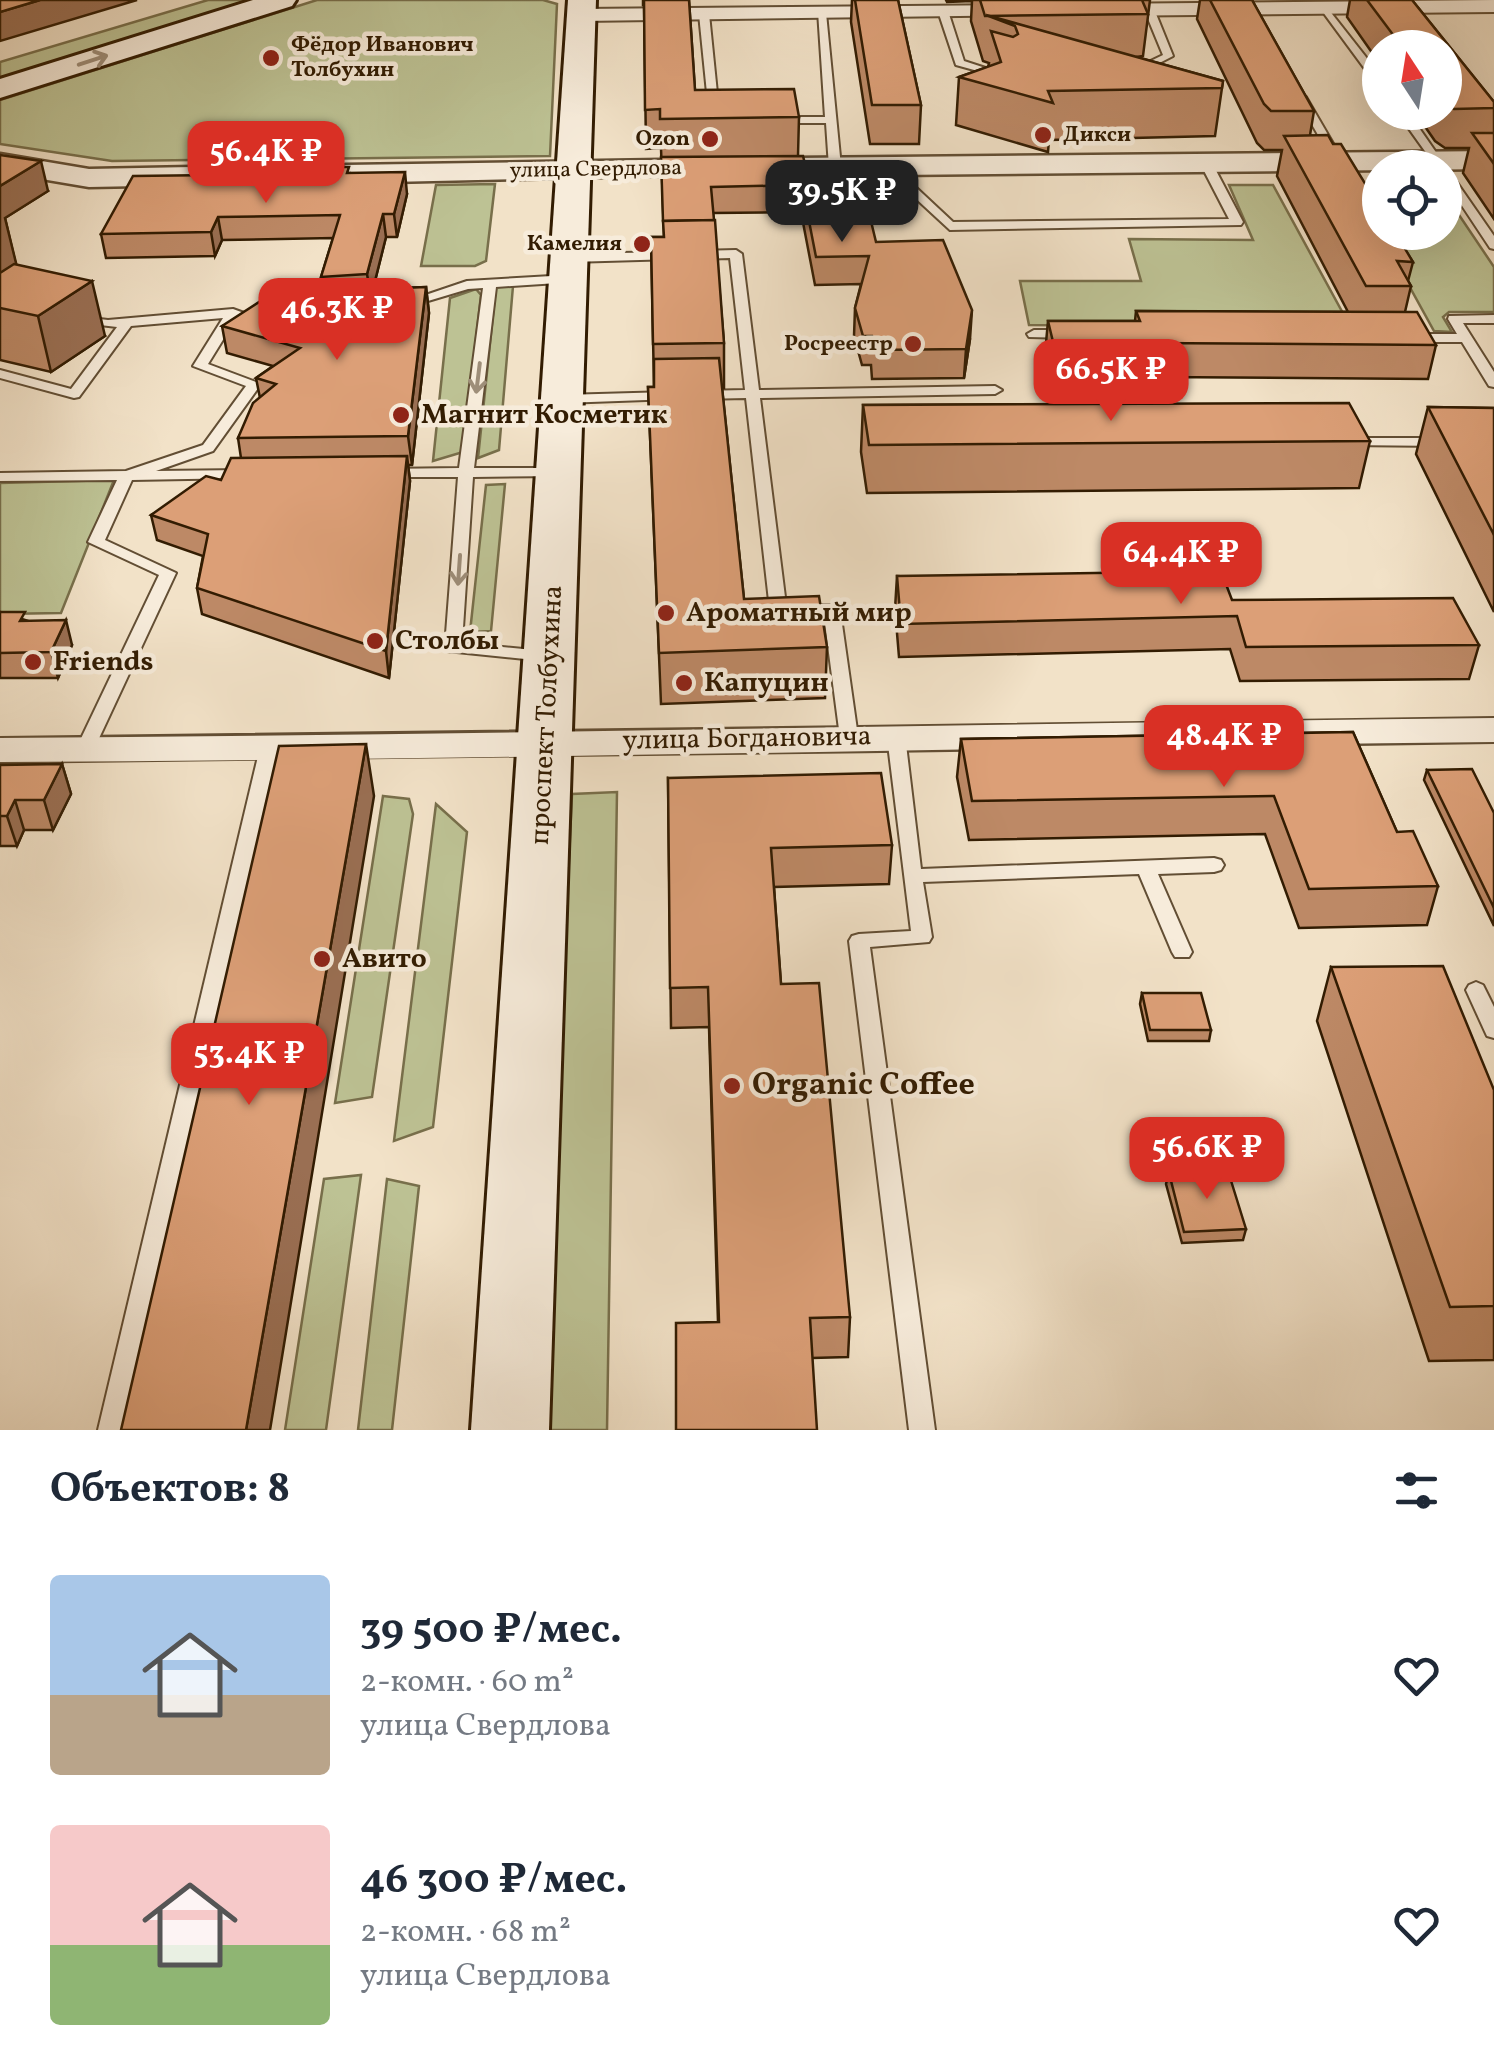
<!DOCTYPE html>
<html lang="ru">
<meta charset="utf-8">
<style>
:root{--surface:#fff;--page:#f2f2f3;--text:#1f2937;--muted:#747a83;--accent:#d93025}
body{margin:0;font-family:Vollkorn,serif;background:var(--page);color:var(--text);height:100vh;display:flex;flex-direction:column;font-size:38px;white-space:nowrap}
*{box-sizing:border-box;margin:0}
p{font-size:32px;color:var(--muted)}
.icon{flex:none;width:55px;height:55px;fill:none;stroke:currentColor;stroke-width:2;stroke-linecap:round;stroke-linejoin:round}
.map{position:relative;height:1430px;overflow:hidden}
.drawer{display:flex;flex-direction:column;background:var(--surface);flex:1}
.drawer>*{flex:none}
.needle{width:65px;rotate:348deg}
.fabs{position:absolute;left:1362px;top:30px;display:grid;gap:20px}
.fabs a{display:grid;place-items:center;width:100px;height:100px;border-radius:50%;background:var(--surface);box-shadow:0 10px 40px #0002;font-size:50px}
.price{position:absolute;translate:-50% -85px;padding:0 22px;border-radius:20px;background:var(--accent);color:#fff;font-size:32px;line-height:65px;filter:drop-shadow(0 2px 5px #0008)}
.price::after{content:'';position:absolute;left:50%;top:60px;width:30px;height:22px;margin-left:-15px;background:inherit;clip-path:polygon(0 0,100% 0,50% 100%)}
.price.current{background:#222;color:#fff}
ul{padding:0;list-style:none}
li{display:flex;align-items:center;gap:30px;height:250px;padding:0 50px}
li span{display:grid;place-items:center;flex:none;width:280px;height:200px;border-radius:10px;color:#555}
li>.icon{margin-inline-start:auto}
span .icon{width:120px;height:120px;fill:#fffc;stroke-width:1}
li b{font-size:42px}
h2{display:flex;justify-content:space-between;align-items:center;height:120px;padding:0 50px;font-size:42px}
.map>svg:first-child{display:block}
.green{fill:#bdc294;stroke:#786f4b;stroke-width:2.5}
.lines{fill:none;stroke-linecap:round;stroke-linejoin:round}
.service-casing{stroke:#624e34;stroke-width:4}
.minor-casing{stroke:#624e34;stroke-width:4}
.tertiary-casing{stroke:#624e34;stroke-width:5}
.secondary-casing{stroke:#321c02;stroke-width:6}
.service{fill:#f7ecdb;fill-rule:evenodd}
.minor{fill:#f7ecdb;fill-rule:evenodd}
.tertiary{fill:#f7ecdb;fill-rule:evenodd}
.secondary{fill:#f7ecdb;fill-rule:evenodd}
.wall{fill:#bd8966;stroke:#321c02;stroke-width:2.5}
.shaded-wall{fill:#9a6f53;stroke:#321c02;stroke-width:2.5}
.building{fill:#dc9f77;stroke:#321c02;stroke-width:2.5}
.oneway{stroke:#9e8e79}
.poi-dot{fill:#8f2418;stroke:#f7ecdb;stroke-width:4}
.labels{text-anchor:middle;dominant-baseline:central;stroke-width:9;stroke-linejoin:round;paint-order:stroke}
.far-poi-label{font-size:22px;font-weight:bold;fill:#321c02;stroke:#f7ecdb;text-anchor:end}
.far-street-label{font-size:22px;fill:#321c02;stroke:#f7ecdb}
.poi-label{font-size:28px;font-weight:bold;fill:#321c02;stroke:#f7ecdb;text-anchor:start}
.street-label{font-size:28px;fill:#321c02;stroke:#f7ecdb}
.near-poi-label{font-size:32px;font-weight:bold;fill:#321c02;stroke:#f7ecdb;text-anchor:start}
</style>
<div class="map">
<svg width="1494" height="1430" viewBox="0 0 1494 1430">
<rect width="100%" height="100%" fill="#f2e2c8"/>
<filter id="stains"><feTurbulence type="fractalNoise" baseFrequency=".002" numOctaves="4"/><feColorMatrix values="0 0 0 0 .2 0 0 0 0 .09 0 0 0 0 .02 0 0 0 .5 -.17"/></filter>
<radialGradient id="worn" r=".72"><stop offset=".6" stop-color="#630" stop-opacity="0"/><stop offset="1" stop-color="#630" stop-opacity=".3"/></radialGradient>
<g class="green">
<path d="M 208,0 L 261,0 L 0,81 L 0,62 Z"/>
<path d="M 317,0 L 543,0 L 557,4 L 550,156 L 112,161 L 0,144 L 0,100 Z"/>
<path d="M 495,184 L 486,261 L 475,266 L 421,266 L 436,185 Z"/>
<path d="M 1353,184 L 1380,184 L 1380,232 L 1445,232 L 1445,194 L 1494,267 L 1494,312 L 1449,312 L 1443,317 L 1452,332 L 1434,331 Z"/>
<path d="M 1229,185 L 1273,185 L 1351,328 L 1029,325 L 1020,281 L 1141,281 L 1129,239 L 1253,240 Z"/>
<path d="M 496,286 L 513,286 L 499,450 L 478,458 Z"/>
<path d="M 476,289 L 481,295 L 463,452 L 433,461 L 450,298 Z"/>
<path d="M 114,480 L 61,613 L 0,614 L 0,483 Z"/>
<path d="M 505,484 L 491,631 L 470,632 L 486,485 Z"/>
<path d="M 617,792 L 607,1430 L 543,1430 L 572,794 Z"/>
<path d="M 383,796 L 409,799 L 413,814 L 372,1097 L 335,1103 Z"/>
<path d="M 436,804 L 467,832 L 433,1127 L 394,1141 Z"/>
<path d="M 361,1175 L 326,1430 L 285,1430 L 324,1179 Z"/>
<path d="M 387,1179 L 419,1186 L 392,1430 L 358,1430 Z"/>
</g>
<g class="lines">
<g class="service-casing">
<g id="service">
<path d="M 1325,5 L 1380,75 L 1380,85 L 1376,84 L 1320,8 Z"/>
<path d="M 1149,6 L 1154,9 L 1173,56 L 1138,74 L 1134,73 L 1134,69 L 1163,55 L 1144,9 Z"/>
<path d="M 943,8 L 948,11 L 964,61 L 1007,75 L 1007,79 L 956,65 L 938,11 Z"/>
<path d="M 704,11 L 709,14 L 719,113 L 714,116 L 709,113 L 699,14 Z"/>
<path d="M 818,11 L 826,13 L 841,167 L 835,170 L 829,167 L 826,123 L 777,123 L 772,120 L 777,117 L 825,117 Z"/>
<path d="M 1301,94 L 1306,97 L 1338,152 L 1337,154 L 1328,152 L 1296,97 Z"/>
<path d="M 1397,112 L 1408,112 L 1494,236 L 1494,249 L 1490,248 L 1445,180 L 1445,168 L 1437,168 Z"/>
<path d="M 1206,160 L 1212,163 L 1243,222 L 1241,225 L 950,230 L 899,183 L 894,166 L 904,164 L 908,180 L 953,222 L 1229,219 L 1200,163 Z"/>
<path d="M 736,250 L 742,254 L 759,390 L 995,386 L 1002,390 L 995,394 L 760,398 L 786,605 L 832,605 L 840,610 L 858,737 L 849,743 L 840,737 L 824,615 L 778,615 L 770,610 L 746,398 L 700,399 L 693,395 L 700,391 L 745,390 L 730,258 L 697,259 L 691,255 L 697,251 Z"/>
<path d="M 671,252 L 677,256 L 675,259 L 570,262 L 564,258 L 570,254 Z"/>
<path d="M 569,275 L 575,279 L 573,282 L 496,287 L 474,468 L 559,468 L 566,472 L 559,476 L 473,477 L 462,643 L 544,651 L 552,656 L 544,661 L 447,651 L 445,647 L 458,477 L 385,477 L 378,473 L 385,469 L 459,468 L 483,288 L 468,289 L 408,307 L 402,303 L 467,281 Z"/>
<path d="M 233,309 L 244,313 L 237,317 L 208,364 L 261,384 L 213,451 L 156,471 L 244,470 L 251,474 L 244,478 L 132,480 L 105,540 L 176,573 L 94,749 L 91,753 L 79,753 L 76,749 L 159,575 L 88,542 L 117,480 L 0,481 L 0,473 L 126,471 L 203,445 L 246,386 L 193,366 L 223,318 L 131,326 L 79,397 L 74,398 L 0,378 L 0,370 L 71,389 L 117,327 L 74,322 L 74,316 L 108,320 Z"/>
<path d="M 1494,315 L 1494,323 L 1463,323 L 1494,372 L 1494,387 L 1489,386 L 1462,342 L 1409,342 L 1402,338 L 1409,334 L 1457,334 L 1448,319 L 1449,316 Z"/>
<path d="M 1034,330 L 1068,330 L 1075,334 L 1068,338 L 1029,337 L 1027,334 Z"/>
<path d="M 669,392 L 674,393 L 674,399 L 563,403 L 556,399 L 563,395 Z"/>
<path d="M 1350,438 L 1444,438 L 1451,442 L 1444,446 L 1345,445 L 1345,439 Z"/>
<path d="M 896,730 L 905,736 L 921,869 L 1214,858 L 1221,860 L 1224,865 L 1221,870 L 1214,872 L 1158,874 L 1192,952 L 1189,957 L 1175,957 L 1172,952 L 1139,874 L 923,882 L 932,937 L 929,942 L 870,947 L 935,1430 L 909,1430 L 849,941 L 852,936 L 859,934 L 911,931 L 887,736 Z"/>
<path d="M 269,742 L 278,748 L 124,1430 L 98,1430 L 260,748 Z"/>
<path d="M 1476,982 L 1483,985 L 1494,1007 L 1494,1038 L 1487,1036 L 1466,990 L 1469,985 Z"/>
</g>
</g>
<g class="minor-casing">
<g id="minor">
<path d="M 1494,0 L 1494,12 L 1097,16 L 1087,10 L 1097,4 Z"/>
<path d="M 1022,5 L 1029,7 L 1029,15 L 582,21 L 572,15 L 582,9 Z"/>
<path d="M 1494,718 L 1494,742 C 996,747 498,760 0,762 L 0,738 C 498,735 996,723 1494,718 Z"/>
</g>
</g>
<g class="tertiary-casing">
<g id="tertiary">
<path d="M 1494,151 L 1494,169 L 796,176 L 786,173 L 782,167 L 786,161 L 796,158 Z"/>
<path d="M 0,154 L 89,169 L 192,167 L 202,170 L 206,176 L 202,182 L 192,185 L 89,187 L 0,172 Z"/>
<path d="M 722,159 L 732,162 L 736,168 L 732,174 L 346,183 L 336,180 L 332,174 L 336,168 L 346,165 Z"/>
</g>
</g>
<g class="secondary-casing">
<g id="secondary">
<path d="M 253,0 L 296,0 L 292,6 L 0,98 L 0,79 Z"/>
<path d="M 568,0 L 596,0 L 549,1430 L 471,1430 Z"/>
</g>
</g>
<use href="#service" class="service"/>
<use href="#minor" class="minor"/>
<use href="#tertiary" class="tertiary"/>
<use href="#secondary" class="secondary"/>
</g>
<g class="wall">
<path d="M 643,0 L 689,0 L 695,90 L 799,117 L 798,156 L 805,164 L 876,242 L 970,339 L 964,378 L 872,379 L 871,365 L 862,365 L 854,336 L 855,308 L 861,284 L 815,285 L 801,212 L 713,213 L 724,343 L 724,388 L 722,388 L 744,599 L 827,647 L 825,698 L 661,704 L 648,387 L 654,387 L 651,237 L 664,237 L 661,148 L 646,149 L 644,5 L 643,5 Z"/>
<path d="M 852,0 L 898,0 L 921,105 L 919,144 L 870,144 L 851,22 Z"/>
<path d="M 946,0 L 1150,0 L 1143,56 L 1136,57 L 1223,81 L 1215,136 L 1049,140 L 1048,152 L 956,125 L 959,77 L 988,67 L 989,63 L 983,61 L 971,21 L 972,1 L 947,2 Z"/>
<path d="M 1200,0 L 1252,0 L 1314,111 L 1310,135 L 1333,144 L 1413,262 L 1408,281 L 1411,286 L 1405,312 L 1436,345 L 1428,379 L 1159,377 L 1166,400 L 1166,404 L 1370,441 L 1359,488 L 867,493 L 861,452 L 863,405 L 1056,404 L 1045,354 L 1048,321 L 1135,321 L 1136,311 L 1348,312 L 1277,176 L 1282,150 L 1264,150 L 1257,143 L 1197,19 Z"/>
<path d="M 1350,0 L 1412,0 L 1494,102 L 1494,219 L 1463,173 L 1469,148 L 1445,148 L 1435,141 L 1415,112 L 1445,112 L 1445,48 L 1380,48 L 1380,64 L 1347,17 Z"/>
<path d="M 0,155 L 48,191 L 5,218 L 16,265 L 105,336 L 51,372 L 0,360 Z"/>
<path d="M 350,173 L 407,194 L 397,237 L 386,237 L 373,289 L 426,287 L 429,313 L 412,465 L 408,465 L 410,481 L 389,678 L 202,614 L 197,588 L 203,556 L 157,540 L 151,515 L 221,480 L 241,458 L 238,438 L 260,398 L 256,378 L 273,366 L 227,353 L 222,326 L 323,291 L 321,277 L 333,238 L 222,240 L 215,256 L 106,258 L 101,234 Z"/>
<path d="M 1428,407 L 1494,408 L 1494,612 L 1416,454 Z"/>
<path d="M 897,576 L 1232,600 L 1479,645 L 1469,679 L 1240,681 L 1230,649 L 899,657 L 895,609 Z"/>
<path d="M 0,612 L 28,621 L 72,645 L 58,678 L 0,678 Z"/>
<path d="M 1353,732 L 1397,832 L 1438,886 L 1427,925 L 1299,928 L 1265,834 L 969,840 L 957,777 L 961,739 Z"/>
<path d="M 62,764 L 71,794 L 53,830 L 24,830 L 17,846 L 0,846 L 0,765 Z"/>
<path d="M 1427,770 L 1494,813 L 1494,926 L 1424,780 Z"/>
<path d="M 668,778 L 892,845 L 889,884 L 774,887 L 781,984 L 850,1317 L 848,1357 L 812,1358 L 718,1322 L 709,1027 L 671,1028 Z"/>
<path d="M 1331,967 L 1494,1090 L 1494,1360 L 1429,1361 L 1317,1021 Z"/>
<path d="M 1142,993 L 1211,1030 L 1209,1041 L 1148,1041 L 1140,1004 Z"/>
<path d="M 1169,1173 L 1246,1229 L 1243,1240 L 1182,1243 L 1166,1184 Z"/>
</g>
<g class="shaded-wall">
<path d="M 40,0 L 137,0 L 0,41 L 0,12 Z"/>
<path d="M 41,161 L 48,191 L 5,218 L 17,267 L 0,278 L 0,186 Z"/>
<path d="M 405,172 L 407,194 L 397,237 L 394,214 Z"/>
<path d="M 383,214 L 386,237 L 371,297 L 367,274 Z"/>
<path d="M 218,217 L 222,240 L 215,256 L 211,232 Z"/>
<path d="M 92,281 L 105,336 L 51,372 L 38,316 Z"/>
<path d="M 426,287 L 429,313 L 412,465 L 408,436 Z"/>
<path d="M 972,310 L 970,339 L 964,378 L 966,349 Z"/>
<path d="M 407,456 L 410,481 L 389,678 L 386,651 Z"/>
<path d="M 66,620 L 72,645 L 58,678 L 51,652 Z"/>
<path d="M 366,744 L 374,796 L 270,1430 L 246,1430 Z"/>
<path d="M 62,764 L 71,794 L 53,830 L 44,800 Z"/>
<path d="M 15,800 L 24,830 L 17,846 L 7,816 Z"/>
</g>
<g class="building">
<path d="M 0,0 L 40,0 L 0,12 Z"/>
<path d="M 644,0 L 689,0 L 695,90 L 794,89 L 799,117 L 660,119 L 660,109 L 645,110 Z"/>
<path d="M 855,0 L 898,0 L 921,105 L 872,105 Z"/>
<path d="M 980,0 L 1142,0 L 1148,14 L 985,16 Z"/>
<path d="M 1210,0 L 1252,0 L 1314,111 L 1271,111 L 1264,104 Z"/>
<path d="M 1367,0 L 1412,0 L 1494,102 L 1494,108 L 1454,109 L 1445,103 L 1445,48 L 1403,48 Z"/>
<path d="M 986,15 L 1223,81 L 1222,88 L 1048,91 L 1053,103 L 959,77 L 1001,62 L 991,31 L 1013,37 L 1018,34 L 1015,26 Z"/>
<path d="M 1472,133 L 1494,133 L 1494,164 Z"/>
<path d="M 1328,135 L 1333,144 L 1341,144 L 1380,208 L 1380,232 L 1395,232 L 1413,262 L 1397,261 L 1411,286 L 1366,286 L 1284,136 Z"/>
<path d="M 0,155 L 41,161 L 0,186 Z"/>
<path d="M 803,156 L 805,164 L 857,163 L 876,242 L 943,240 L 972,310 L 966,349 L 874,350 L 872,336 L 863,336 L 855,308 L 869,256 L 816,257 L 802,185 L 711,187 L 714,220 L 663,221 L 661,157 Z"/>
<path d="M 298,167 L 349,167 L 347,173 L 405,172 L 394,214 L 383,214 L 367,274 L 321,277 L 340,215 L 218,217 L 211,232 L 101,234 L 133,176 L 296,174 Z"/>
<path d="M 715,220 L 724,343 L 653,344 L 651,237 L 664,237 L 663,221 Z"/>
<path d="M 14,264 L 92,281 L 38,316 L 0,308 L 0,273 Z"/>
<path d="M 426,287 L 408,436 L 238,438 L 253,403 L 276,384 L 256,378 L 300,348 L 222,326 L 273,293 Z"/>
<path d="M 1136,311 L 1417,312 L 1436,345 L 1148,343 L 1166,400 L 1067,400 L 1048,321 L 1140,321 Z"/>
<path d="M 719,358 L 744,599 L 819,596 L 827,647 L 659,653 L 648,387 L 654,387 L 654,359 Z"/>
<path d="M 1349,403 L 1370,441 L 869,445 L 863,405 Z"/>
<path d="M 1428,407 L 1494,408 L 1494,535 Z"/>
<path d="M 407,456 L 386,651 L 197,588 L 208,534 L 151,515 L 206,476 L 221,480 L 231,458 Z"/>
<path d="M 1221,571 L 1232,600 L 1453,598 L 1479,645 L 1246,647 L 1237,616 L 901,624 L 897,576 Z"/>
<path d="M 0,612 L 25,612 L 20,621 L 66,620 L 51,652 L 0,653 Z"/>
<path d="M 1353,732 L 1397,832 L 1413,831 L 1438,886 L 1309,889 L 1274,796 L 972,801 L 961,739 Z"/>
<path d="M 366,744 L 246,1430 L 121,1430 L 279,746 Z"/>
<path d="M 62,764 L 44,800 L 15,800 L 7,816 L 0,816 L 0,765 Z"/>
<path d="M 1472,769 L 1494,813 L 1494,908 L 1427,770 Z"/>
<path d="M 881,773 L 892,845 L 771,848 L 781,984 L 819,983 L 850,1317 L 810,1318 L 817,1430 L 676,1430 L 676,1323 L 719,1322 L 708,987 L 670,988 L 668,778 Z"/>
<path d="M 1443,966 L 1494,1090 L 1494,1306 L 1450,1307 L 1331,967 Z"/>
<path d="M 1142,993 L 1201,993 L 1211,1030 L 1150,1030 Z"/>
<path d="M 1228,1171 L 1246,1229 L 1184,1232 L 1169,1173 Z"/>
</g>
<defs><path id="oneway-shaft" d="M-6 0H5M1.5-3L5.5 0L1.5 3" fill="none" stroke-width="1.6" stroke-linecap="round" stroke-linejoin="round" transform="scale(2.5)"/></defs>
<g class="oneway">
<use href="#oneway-shaft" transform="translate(93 60) rotate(-18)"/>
<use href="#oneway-shaft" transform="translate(478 378) rotate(97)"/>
<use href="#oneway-shaft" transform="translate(459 570) rotate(94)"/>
</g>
<g class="poi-dot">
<circle cx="271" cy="58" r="10"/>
<circle cx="1043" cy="135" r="10"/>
<circle cx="710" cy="139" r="10"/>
<circle cx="642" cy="244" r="10"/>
<circle cx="913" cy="344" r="10"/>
<circle cx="401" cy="415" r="10"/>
<circle cx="666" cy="613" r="10"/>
<circle cx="375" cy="641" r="10"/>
<circle cx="33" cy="662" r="10"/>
<circle cx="684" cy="683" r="10"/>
<circle cx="322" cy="959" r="10"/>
<circle cx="732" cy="1086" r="10"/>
</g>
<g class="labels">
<g class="far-poi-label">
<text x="291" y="45" text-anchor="start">Фёдор Иванович<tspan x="291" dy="25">Толбухин</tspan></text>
<text x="1063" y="135" text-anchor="start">Дикси</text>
<text x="690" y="139">Ozon</text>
<text x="622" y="244">Камелия</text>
<text x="893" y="344">Росреестр</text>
</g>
<g class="far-street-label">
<text transform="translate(596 170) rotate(-1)">улица Свердлова</text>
</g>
<g class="poi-label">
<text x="421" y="415">Магнит Косметик</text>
<text x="686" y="613">Ароматный мир</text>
<text x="395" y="641">Столбы</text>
<text x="53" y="662">Friends</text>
<text x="704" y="683">Капуцин</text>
<text x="342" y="959">Авито</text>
</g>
<g class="street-label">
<text transform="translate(547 715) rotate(-87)">проспект Толбухина</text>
<text transform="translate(747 739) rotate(-1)">улица Богдановича</text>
</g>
<g class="near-poi-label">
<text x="752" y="1086">Organic Coffee</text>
</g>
</g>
<rect width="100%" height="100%" filter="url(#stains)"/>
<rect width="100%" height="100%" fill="url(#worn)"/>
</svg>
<div class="fabs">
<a><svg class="needle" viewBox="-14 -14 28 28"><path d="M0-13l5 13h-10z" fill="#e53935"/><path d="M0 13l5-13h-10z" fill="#747a83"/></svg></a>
<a><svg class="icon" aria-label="locate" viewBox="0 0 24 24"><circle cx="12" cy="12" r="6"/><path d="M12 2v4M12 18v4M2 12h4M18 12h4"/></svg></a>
</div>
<b class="price" style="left:266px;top:206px">56.4K ₽</b>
<b class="price current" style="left:842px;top:245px">39.5K ₽</b>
<b class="price" style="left:337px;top:363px">46.3K ₽</b>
<b class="price" style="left:1111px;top:424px">66.5K ₽</b>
<b class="price" style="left:1181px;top:607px">64.4K ₽</b>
<b class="price" style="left:1224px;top:790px">48.4K ₽</b>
<b class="price" style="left:249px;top:1108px">53.4K ₽</b>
<b class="price" style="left:1207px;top:1202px">56.6K ₽</b>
</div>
<section class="drawer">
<h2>Объектов: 8<svg class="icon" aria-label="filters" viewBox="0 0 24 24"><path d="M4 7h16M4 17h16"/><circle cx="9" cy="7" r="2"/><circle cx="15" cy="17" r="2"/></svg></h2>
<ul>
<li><span style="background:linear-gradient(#a9c7e8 60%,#b9a48a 0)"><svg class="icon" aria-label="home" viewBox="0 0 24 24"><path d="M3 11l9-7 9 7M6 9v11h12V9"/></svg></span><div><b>39 500 ₽/мес.</b><p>2-комн. · 60 m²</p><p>улица Свердлова</p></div><svg class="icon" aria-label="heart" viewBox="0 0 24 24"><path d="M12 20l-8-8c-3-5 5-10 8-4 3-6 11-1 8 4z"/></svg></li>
<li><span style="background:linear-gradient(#f6c9c9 60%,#8fb573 0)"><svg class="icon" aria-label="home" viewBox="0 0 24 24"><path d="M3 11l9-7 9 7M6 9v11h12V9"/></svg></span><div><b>46 300 ₽/мес.</b><p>2-комн. · 68 m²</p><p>улица Свердлова</p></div><svg class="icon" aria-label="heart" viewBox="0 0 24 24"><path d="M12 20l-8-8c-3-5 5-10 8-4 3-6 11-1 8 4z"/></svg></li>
</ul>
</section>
